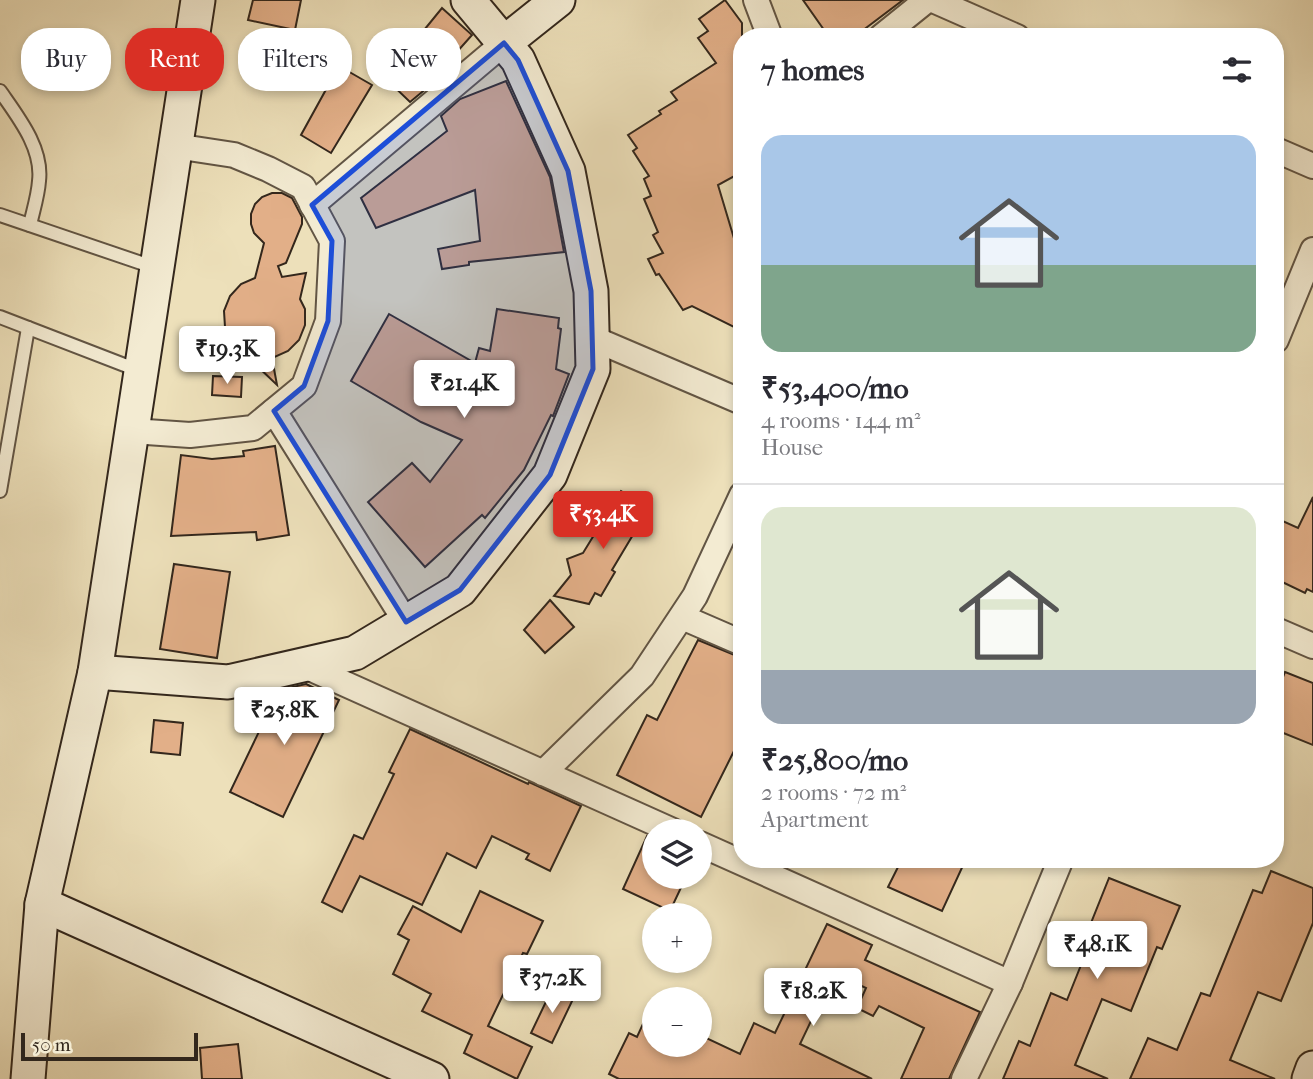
<!DOCTYPE html>
<meta charset="utf-8">
<style>
:root{--surface:#fff;--page:#f2f2f3;--text:#2b2b33;--muted:#7c7c81;--line:#e1e1e2;--accent:#d93025}
body{margin:0;font-family:"IM FELL French Canon",serif;background:var(--page);color:var(--text);height:100vh;display:flex;flex-direction:column;font-size:26px;white-space:nowrap}
*{box-sizing:border-box;margin:0}
p{font-size:23px;color:var(--muted)}
.icon{flex:none;width:38px;height:38px;fill:none;stroke:currentColor;stroke-width:2;stroke-linecap:round;stroke-linejoin:round}
.map{position:relative;flex:1;overflow:hidden}
.details{position:absolute;left:733px;top:28px;width:551px;height:840px;display:flex;flex-direction:column;background:var(--surface);border-radius:28px;box-shadow:0 4px 10px #0003}
.details>*{flex:none}
.guide{position:absolute;left:21px;top:28px;width:607px;height:63px;display:flex;gap:14px}
.fabs{position:absolute;left:642px;top:819px;display:grid;gap:14px}
.fabs a{display:grid;place-items:center;width:70px;height:70px;border-radius:50%;background:var(--surface);box-shadow:0 4px 10px #0003;font-size:35px}
.scale{position:absolute;left:21px;bottom:18px;width:177px;box-sizing:border-box;padding-left:7px;border:4px solid #33271c;border-top:0;font-size:19px;line-height:24px;white-space:nowrap;color:#33271c;-webkit-text-stroke:5px #f3ebd2;paint-order:stroke}
.price{position:absolute;translate:-50% -60px;padding:0 16px;border-radius:7px;background:#fff;color:#222;font-size:23px;line-height:46px;filter:drop-shadow(0 2px 4px #0008)}
.price::after{content:'';position:absolute;left:50%;top:42px;width:21px;height:16px;margin-left:-10px;background:inherit;clip-path:polygon(0 0,100% 0,50% 100%)}
.price.on{background:var(--accent);color:#fff}
ul{padding:0;list-style:none}
li{display:grid;align-content:center;gap:14px;height:371px;padding:0 28px}
li+li{border-top:2px solid var(--line)}
li span{display:grid;place-items:center;height:217px;border-radius:21px;color:#555}
li>.icon{margin-inline-start:auto}
span .icon{width:126px;height:126px;fill:#fffc;stroke-width:1}
li b{font-size:30px}
h2{display:flex;justify-content:space-between;align-items:center;height:84px;padding:0 28px;font-size:30px}
.tag{padding:0 24px;border-radius:28px;background:var(--surface);box-shadow:0 4px 10px #0003;font-size:24px;line-height:63px}
.tag.on{background:var(--accent);color:#fff}
.map>svg:first-child{display:block}
.building{fill:#e2af88;stroke:#33271c;stroke-width:2}
.lines{fill:none;stroke-linecap:round;stroke-linejoin:round}
.lane-casing{stroke:#625544;stroke-width:16}
.street-casing{stroke:#625544;stroke-width:28}
.secondary-casing{stroke:#33271c;stroke-width:37}
.lane{stroke:#f3ebd2;stroke-width:12}
.street{stroke:#f3ebd2;stroke-width:24}
.secondary{stroke:#f3ebd2;stroke-width:33}
.marked{fill:#1d4ed8;fill-opacity:0.2;stroke:#1d4ed8;stroke-width:5;stroke-linejoin:round}
</style>
<div class="map">
<svg width="1313" height="1079" viewBox="0 0 1313 1079">
<rect width="100%" height="100%" fill="#ede0ba"/>
<filter id="stains"><feTurbulence type="fractalNoise" baseFrequency=".00286" numOctaves="4"/><feColorMatrix values="0 0 0 0 .2 0 0 0 0 .09 0 0 0 0 .02 0 0 0 .5 -.17"/></filter>
<radialGradient id="worn" r=".72"><stop offset=".6" stop-color="#630" stop-opacity="0"/><stop offset="1" stop-color="#630" stop-opacity=".3"/></radialGradient>
<g class="building">
<path d="M 253,0 L 301,0 L 295,30 L 248,20 Z"/>
<path d="M 725,0 L 742,23 L 742,172 L 718,185 L 742,265 L 742,331 L 692,306 L 683,310 L 659,274 L 656,275 L 648,259 L 663,253 L 653,235 L 658,232 L 644,199 L 651,196 L 644,179 L 649,176 L 633,151 L 637,148 L 628,135 L 661,114 L 659,111 L 677,100 L 671,92 L 716,63 L 698,38 L 708,31 L 699,19 Z"/>
<path d="M 803,0 L 903,0 L 854,37 L 829,37 Z"/>
<path d="M 442,8 L 472,35 L 447,63 L 451,68 L 410,102 L 385,78 Z"/>
<path d="M 339,66 L 372,85 L 331,153 L 301,135 Z"/>
<path d="M 506,81 L 550,177 L 564,252 L 469,262 L 469,265 L 442,269 L 438,249 L 480,241 L 475,190 L 376,228 L 361,198 L 447,131 L 441,116 L 460,99 Z"/>
<path d="M 272,193 L 282,193 L 292,198 L 302,217 L 302,224 L 286,263 L 278,266 L 282,277 L 306,273 L 300,299 L 305,309 L 305,325 L 299,340 L 288,351 L 272,358 L 277,385 L 231,341 L 225,327 L 224,311 L 230,296 L 241,284 L 255,278 L 264,243 L 254,233 L 251,224 L 251,214 L 255,204 L 262,197 Z"/>
<path d="M 497,309 L 559,318 L 558,328 L 561,329 L 556,369 L 569,374 L 553,416 L 551,415 L 524,470 L 485,518 L 482,515 L 425,567 L 368,502 L 412,463 L 430,482 L 462,440 L 421,422 L 351,381 L 389,314 L 475,363 L 479,348 L 490,351 Z"/>
<path d="M 213,376 L 242,377 L 241,397 L 212,395 Z"/>
<path d="M 275,446 L 289,535 L 257,540 L 256,532 L 171,536 L 181,455 L 212,459 L 244,456 L 243,451 Z"/>
<path d="M 621,491 L 649,508 L 612,570 L 615,572 L 601,596 L 595,593 L 589,604 L 554,596 L 571,575 L 567,559 L 583,553 Z"/>
<path d="M 1313,497 L 1313,592 L 1307,589 L 1305,593 L 1276,579 L 1276,518 L 1298,528 Z"/>
<path d="M 174,564 L 230,572 L 217,658 L 160,649 Z"/>
<path d="M 550,600 L 574,627 L 545,653 L 524,630 Z"/>
<path d="M 698,640 L 742,658 L 742,735 L 701,817 L 617,775 L 647,715 L 657,720 Z"/>
<path d="M 1285,672 L 1313,683 L 1313,745 L 1276,730 L 1276,695 Z"/>
<path d="M 306,684 L 339,700 L 283,817 L 230,792 L 279,690 Z"/>
<path d="M 154,720 L 183,723 L 180,755 L 151,752 Z"/>
<path d="M 410,729 L 528,784 L 529,782 L 581,806 L 550,871 L 526,859 L 529,854 L 492,836 L 476,868 L 447,853 L 422,905 L 360,876 L 342,912 L 322,902 L 354,835 L 363,839 L 394,774 L 389,772 Z"/>
<path d="M 647,836 L 654,839 L 654,877 L 686,877 L 670,911 L 623,889 Z"/>
<path d="M 902,859 L 966,859 L 942,911 L 888,887 Z"/>
<path d="M 1271,871 L 1313,888 L 1313,923 L 1281,1001 L 1258,992 L 1230,1060 L 1275,1079 L 1130,1079 L 1148,1038 L 1177,1050 L 1201,993 L 1210,996 L 1253,890 L 1262,893 Z"/>
<path d="M 1109,878 L 1180,906 L 1162,949 L 1157,947 L 1131,1011 L 1102,999 L 1075,1065 L 1108,1079 L 1003,1079 L 1019,1041 L 1030,1046 L 1051,993 L 1067,1000 L 1085,955 L 1079,953 Z"/>
<path d="M 480,891 L 543,921 L 527,954 L 523,953 L 488,1026 L 532,1047 L 517,1079 L 464,1053 L 472,1035 L 422,1011 L 431,994 L 393,974 L 409,940 L 398,934 L 413,906 L 461,932 Z"/>
<path d="M 827,924 L 872,945 L 865,960 L 980,1012 L 949,1079 L 901,1079 L 924,1028 L 879,1006 L 873,1016 L 857,1008 L 866,988 L 834,973 L 800,1044 L 872,1079 L 619,1079 L 609,1074 L 629,1033 L 637,1037 L 654,1000 L 654,1045 L 700,1045 L 700,1035 L 740,1054 L 754,1023 L 775,1033 Z"/>
<path d="M 553,987 L 574,997 L 552,1043 L 531,1033 Z"/>
<path d="M 238,1044 L 242,1079 L 202,1079 L 200,1048 Z"/>
</g>
<g class="lines">
<g class="lane-casing">
<g id="lane">
<path d="M 0,91 C 18,117 43,148 39,181 C 38,196 33,211 30,225"/>
<path d="M 0,215 L 156,268"/>
<path d="M 0,317 L 140,371"/>
<path d="M 0,491 L 28,328"/>
</g>
</g>
<g class="street-casing">
<g id="street">
<path d="M 756,0 L 770,37"/>
<path d="M 933,0 L 1017,37"/>
<path d="M 881,37 L 927,0"/>
<path d="M 1276,150 L 1313,166"/>
<path d="M 312,205 L 504,43"/>
<path d="M 592,338 L 742,402"/>
<path d="M 1276,340 L 1313,250"/>
<path d="M 274,411 L 406,622"/>
<path d="M 132,431 L 190,435 L 253,428 L 304,386 L 328,321 L 332,241 L 303,187 L 268,169 L 234,155 L 175,146"/>
<path d="M 682,617 L 742,643"/>
<path d="M 1276,630 L 1313,646"/>
<path d="M 303,665 L 673,831"/>
<path d="M 543,773 L 642,676 L 695,596 L 742,495"/>
<path d="M 700,844 L 1010,983"/>
<path d="M 964,1079 L 1010,983 L 1061,859"/>
</g>
</g>
<g class="secondary-casing">
<g id="secondary">
<path d="M 504,43 L 558,0"/>
<path d="M 95,672 L 228,682 L 355,653 L 460,590 L 550,475 L 593,369 L 591,291 L 568,171 L 518,60 L 468,0"/>
<path d="M 42,904 L 432,1079"/>
<path d="M 28,1079 L 42,904 L 95,672 L 198,0"/>
<path d="M 1309,1079 L 1313,1068"/>
</g>
</g>
<use href="#lane" class="lane"/>
<use href="#street" class="street"/>
<use href="#secondary" class="secondary"/>
</g>
<path class="marked" d="M 504,43 L 518,60 L 568,171 L 591,291 L 593,369 L 550,475 L 460,590 L 406,622 L 274,411 L 304,386 L 328,321 L 332,241 L 312,205 Z"/>
<rect width="100%" height="100%" filter="url(#stains)"/>
<rect width="100%" height="100%" fill="url(#worn)"/>
</svg>
<div class="fabs">
<a><svg class="icon" aria-label="layers" viewBox="0 0 24 24"><path d="M12 4l9 5-9 5-9-5zM3 14l9 5 9-5"/></svg></a>
<a>+</a>
<a>−</a>
</div>
<div class="scale">50 m</div>
<b class="price" style="left:227px;top:386px">₹19.3K</b>
<b class="price" style="left:464px;top:420px">₹21.4K</b>
<b class="price on" style="left:603px;top:551px">₹53.4K</b>
<b class="price" style="left:284px;top:747px">₹25.8K</b>
<b class="price" style="left:1097px;top:981px">₹48.1K</b>
<b class="price" style="left:552px;top:1015px">₹37.2K</b>
<b class="price" style="left:813px;top:1028px">₹18.2K</b>
<div class="guide">
<a class="tag">Buy</a>
<a class="tag on">Rent</a>
<a class="tag">Filters</a>
<a class="tag">New</a>
</div>
<section class="details">
<h2>7 homes<svg class="icon" aria-label="filters" viewBox="0 0 24 24"><path d="M4 7h16M4 17h16"/><circle cx="9" cy="7" r="2"/><circle cx="15" cy="17" r="2"/></svg></h2>
<ul>
<li><span style="background:linear-gradient(#a9c7e8 60%,#7fa58c 0)"><svg class="icon" aria-label="home" viewBox="0 0 24 24"><path d="M3 11l9-7 9 7M6 9v11h12V9"/></svg></span><div><b>₹53,400/mo</b><p>4 rooms · 144 m²</p><p>House</p></div></li>
<li><span style="background:linear-gradient(#dfe7d0 75%,#9aa5b1 0)"><svg class="icon" aria-label="home" viewBox="0 0 24 24"><path d="M3 11l9-7 9 7M6 9v11h12V9"/></svg></span><div><b>₹25,800/mo</b><p>2 rooms · 72 m²</p><p>Apartment</p></div></li>
</ul>
</section>
</div>
